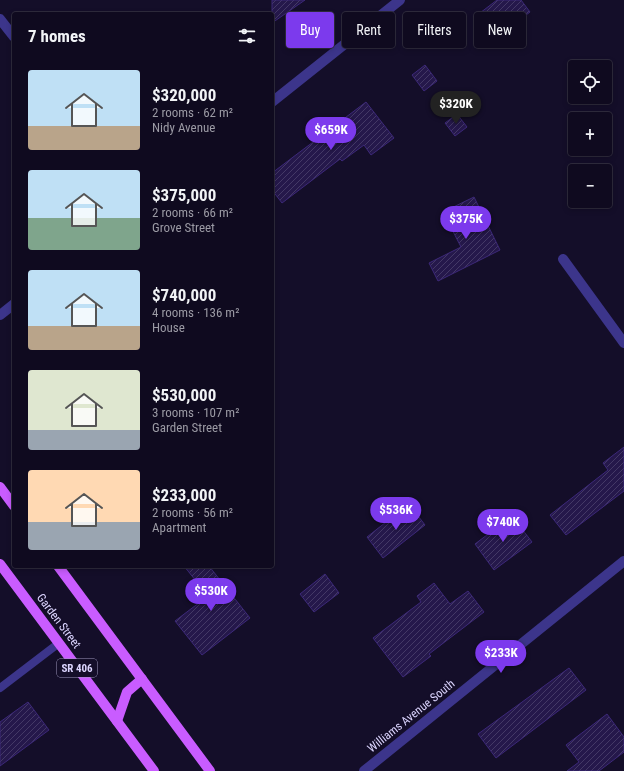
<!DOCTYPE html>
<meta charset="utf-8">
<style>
:root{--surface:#0f0a1f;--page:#1d182c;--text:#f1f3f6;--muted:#9b9aa4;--line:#2f2b3d;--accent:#7c3aed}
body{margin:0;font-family:"Roboto Condensed",sans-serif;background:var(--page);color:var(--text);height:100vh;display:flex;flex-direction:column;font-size:15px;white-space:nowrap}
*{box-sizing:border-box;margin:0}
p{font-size:13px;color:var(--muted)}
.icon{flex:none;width:22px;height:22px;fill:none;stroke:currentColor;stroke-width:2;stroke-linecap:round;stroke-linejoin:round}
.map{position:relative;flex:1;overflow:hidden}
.side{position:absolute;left:12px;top:12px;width:262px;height:556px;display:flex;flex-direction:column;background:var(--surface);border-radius:4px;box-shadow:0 2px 6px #0003,0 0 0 1px var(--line)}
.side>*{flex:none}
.banner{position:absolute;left:286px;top:12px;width:278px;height:36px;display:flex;gap:8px}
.tools{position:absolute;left:568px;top:60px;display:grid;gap:8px}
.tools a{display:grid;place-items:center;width:44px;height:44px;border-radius:4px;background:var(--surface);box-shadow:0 2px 6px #0003,0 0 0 1px var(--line);font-size:20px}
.price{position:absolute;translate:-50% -34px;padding:0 9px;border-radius:14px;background:var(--accent);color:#fff;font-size:13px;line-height:26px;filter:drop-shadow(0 1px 2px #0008)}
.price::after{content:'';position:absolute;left:50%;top:24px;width:12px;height:9px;margin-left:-6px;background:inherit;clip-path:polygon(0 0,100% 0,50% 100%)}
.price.on{background:#222;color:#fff}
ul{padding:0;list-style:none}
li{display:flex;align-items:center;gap:12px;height:100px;padding:0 16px}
li span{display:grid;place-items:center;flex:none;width:112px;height:80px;border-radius:4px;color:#555}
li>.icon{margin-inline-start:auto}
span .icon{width:48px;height:48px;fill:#fffc;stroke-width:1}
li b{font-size:17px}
h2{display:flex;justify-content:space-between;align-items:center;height:48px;padding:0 16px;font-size:17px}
.chip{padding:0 14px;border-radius:4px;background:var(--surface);box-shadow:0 2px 6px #0003,0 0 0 1px var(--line);font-size:14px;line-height:36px}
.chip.on{background:var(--accent);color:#fff}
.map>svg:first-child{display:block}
.building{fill:url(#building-hatch);stroke:#3c2879}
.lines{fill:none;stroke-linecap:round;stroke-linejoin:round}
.service{stroke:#3c358b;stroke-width:8}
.minor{stroke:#3c358b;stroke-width:10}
.primary{stroke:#c95cff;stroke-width:10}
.labels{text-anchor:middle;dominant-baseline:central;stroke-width:3;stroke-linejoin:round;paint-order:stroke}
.shield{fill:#140e29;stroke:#a099bf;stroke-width:1}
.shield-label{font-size:11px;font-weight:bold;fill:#dcd5ff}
.street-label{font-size:12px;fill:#dcd5ff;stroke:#140e29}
</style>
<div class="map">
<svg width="624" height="771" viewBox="0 0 624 771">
<defs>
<pattern id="building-hatch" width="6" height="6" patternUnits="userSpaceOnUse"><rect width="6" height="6" fill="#25184b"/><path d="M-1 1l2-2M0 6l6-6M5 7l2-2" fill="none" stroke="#443966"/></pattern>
</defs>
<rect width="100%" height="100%" fill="#140e29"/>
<g class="building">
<path d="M 272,0 L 305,0 L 272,23 Z"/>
<path d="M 497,0 L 521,0 L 530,12 L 494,39 L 476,16 Z"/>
<path d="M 425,65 L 437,81 L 424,91 L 412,75 Z"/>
<path d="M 366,102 L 394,138 L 371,155 L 364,145 L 342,161 L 340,159 L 282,203 L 272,190 L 272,173 Z"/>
<path d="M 457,114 L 467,127 L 455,136 L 445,123 Z"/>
<path d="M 474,197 L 500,250 L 438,281 L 429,263 L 461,247 L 443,212 Z"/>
<path d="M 624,447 L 624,491 L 566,535 L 550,515 L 608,470 L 603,463 Z"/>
<path d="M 409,504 L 425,525 L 383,558 L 367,537 Z"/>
<path d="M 512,516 L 532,542 L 494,570 L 475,544 Z"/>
<path d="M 184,566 L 209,566 L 250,618 L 202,655 L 175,621 L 208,596 Z"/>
<path d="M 325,574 L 339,593 L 314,612 L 300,594 Z"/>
<path d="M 434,583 L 450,604 L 468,591 L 484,612 L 429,654 L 431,656 L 403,677 L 373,638 L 421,602 L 417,596 Z"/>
<path d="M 569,668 L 586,690 L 496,758 L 478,734 Z"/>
<path d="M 28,702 L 49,730 L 0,766 L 0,722 Z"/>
<path d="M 607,714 L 624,737 L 624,752 L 599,771 L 567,771 L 579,762 L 566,745 Z"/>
</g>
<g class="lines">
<path class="service" d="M 0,688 L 59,643"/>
<g class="minor">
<path d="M 0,19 L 14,37"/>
<path d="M 272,102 L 400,0"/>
<path d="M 563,259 L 624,343"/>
<path d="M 0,315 L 14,304"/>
<path d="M 364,771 L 624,561"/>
</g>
<g class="primary">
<path d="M 0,487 L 14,506"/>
<path d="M 0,564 L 154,771"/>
<path d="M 58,566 L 210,771"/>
<path d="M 117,721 L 127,692 L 142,679"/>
</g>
</g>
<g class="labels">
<rect class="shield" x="57" y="659" width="40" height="18" rx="3"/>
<g class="shield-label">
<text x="77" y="668">SR 406</text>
</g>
<g class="street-label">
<text transform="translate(59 621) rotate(53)">Garden Street</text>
<text transform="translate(411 716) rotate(-39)">Williams Avenue South</text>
</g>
</g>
</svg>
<div class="tools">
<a><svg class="icon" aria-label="locate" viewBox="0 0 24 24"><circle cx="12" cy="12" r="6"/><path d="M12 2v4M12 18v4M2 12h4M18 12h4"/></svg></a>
<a>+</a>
<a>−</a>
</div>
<b class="price on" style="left:456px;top:125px">$320K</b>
<b class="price" style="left:331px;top:151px">$659K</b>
<b class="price" style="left:466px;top:240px">$375K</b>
<b class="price" style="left:396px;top:531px">$536K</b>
<b class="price" style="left:503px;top:543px">$740K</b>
<b class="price" style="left:211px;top:612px">$530K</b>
<b class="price" style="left:501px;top:674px">$233K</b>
<div class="banner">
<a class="chip on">Buy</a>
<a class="chip">Rent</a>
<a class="chip">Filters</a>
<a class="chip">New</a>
</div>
<section class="side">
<h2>7 homes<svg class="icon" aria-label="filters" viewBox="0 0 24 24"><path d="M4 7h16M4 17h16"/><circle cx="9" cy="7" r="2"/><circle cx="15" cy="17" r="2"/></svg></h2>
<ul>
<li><span style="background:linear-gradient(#bfe0f5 70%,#b9a48a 0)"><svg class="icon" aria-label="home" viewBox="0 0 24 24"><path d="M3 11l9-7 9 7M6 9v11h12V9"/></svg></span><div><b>$320,000</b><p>2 rooms · 62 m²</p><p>Nidy Avenue</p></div></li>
<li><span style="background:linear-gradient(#bfe0f5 60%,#7fa58c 0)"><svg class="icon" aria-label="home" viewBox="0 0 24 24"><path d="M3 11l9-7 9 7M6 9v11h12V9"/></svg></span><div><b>$375,000</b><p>2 rooms · 66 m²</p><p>Grove Street</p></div></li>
<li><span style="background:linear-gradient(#bfe0f5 70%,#b9a48a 0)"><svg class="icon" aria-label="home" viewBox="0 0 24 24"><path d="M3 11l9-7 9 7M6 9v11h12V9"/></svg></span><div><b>$740,000</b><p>4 rooms · 136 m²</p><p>House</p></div></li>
<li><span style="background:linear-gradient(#dfe7d0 75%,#9aa5b1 0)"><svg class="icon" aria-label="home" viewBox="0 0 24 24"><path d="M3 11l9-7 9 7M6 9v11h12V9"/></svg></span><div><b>$530,000</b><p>3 rooms · 107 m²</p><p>Garden Street</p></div></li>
<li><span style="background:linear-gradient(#ffd9b3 65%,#9aa5b1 0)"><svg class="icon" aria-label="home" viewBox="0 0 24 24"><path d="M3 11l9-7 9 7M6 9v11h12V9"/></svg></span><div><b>$233,000</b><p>2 rooms · 56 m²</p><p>Apartment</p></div></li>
</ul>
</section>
</div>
